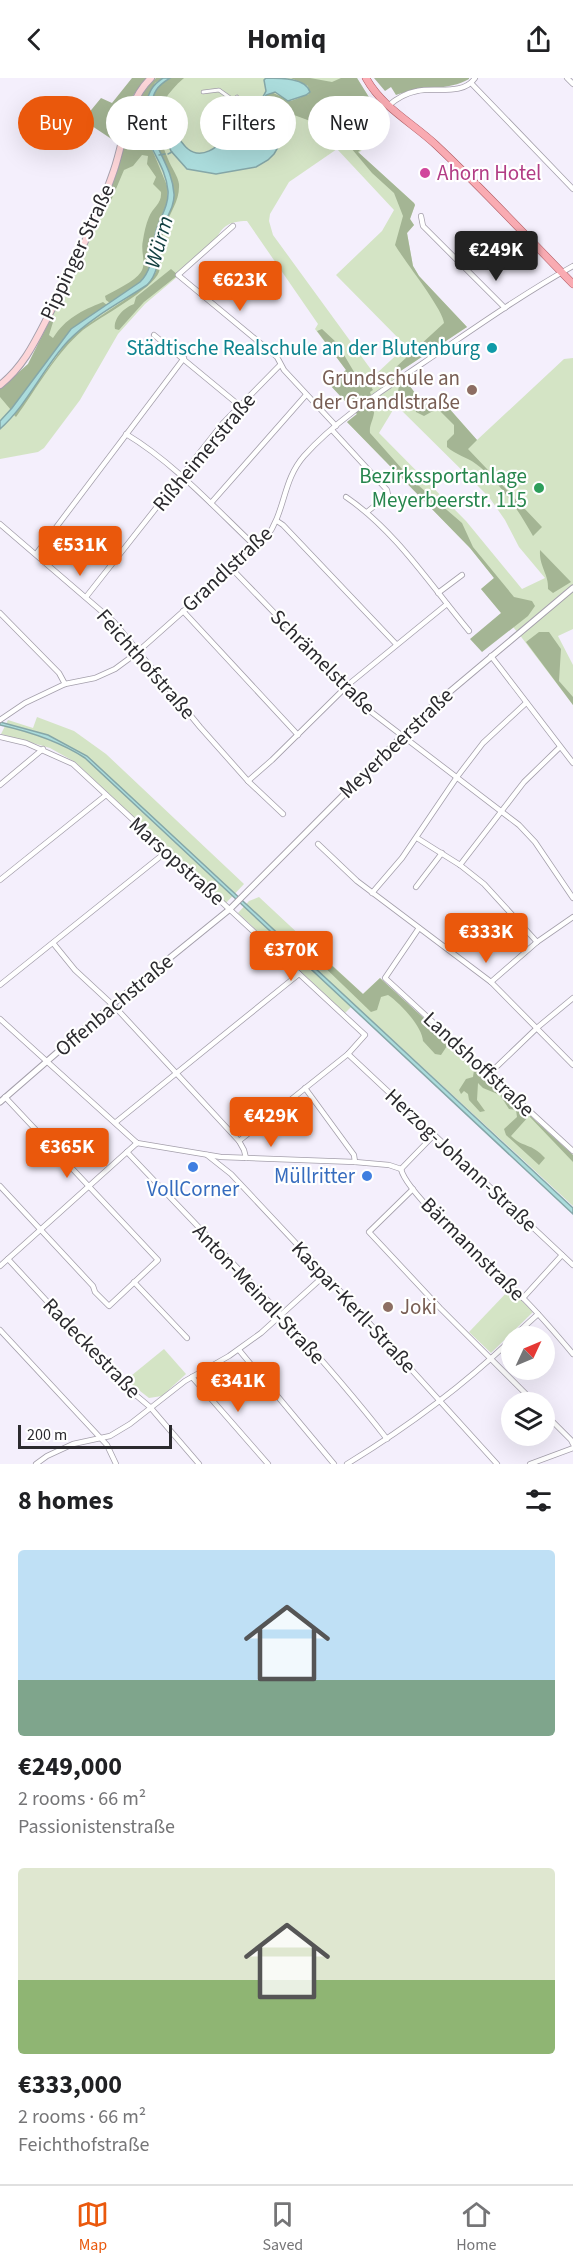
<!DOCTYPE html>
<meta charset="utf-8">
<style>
:root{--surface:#fff;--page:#f2f2f2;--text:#202124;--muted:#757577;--line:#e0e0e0;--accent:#ea580c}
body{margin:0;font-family:"Source Sans 3",sans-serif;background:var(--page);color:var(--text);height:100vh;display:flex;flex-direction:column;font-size:22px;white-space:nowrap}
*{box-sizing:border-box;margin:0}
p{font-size:20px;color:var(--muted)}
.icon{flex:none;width:33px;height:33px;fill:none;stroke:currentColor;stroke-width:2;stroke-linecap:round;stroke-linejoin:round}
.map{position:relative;height:1386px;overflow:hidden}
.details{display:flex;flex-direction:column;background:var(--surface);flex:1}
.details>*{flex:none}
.hud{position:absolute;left:18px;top:18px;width:537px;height:54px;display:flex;gap:12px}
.needle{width:39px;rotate:46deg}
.buttons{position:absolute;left:501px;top:1248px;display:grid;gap:12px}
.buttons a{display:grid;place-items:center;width:54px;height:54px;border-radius:50%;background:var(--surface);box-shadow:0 6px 24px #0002;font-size:30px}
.scale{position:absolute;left:18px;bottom:15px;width:154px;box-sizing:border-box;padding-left:6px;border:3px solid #2b2a2e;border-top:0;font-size:16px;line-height:21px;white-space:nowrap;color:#2b2a2e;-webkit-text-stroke:4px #fff;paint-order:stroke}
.price{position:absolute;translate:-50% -51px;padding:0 14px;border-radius:6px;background:var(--accent);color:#fff;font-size:20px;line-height:39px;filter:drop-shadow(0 2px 3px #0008)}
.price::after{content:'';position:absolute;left:50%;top:36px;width:18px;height:14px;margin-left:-9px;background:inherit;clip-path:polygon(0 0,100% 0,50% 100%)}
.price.on{background:#222;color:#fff}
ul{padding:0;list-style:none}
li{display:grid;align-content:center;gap:12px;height:318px;padding:0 18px}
li span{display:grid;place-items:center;height:186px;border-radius:6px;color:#555}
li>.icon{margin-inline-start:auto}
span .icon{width:108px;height:108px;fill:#fffc;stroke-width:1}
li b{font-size:26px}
h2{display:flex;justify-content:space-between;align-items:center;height:72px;padding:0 18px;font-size:26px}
.pill{padding:0 21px;border-radius:27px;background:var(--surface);box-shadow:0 6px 24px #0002;font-size:21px;line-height:54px}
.pill.on{background:var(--accent);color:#fff}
header{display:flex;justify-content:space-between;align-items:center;height:78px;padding:0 18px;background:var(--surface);font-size:27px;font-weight:700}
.tabs{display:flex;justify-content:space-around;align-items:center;height:84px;border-top:2px solid var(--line);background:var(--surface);font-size:16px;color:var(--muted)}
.tabs a{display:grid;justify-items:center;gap:3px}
.tabs .on{color:var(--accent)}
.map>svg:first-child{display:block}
.green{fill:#d4e4c5;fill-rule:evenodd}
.forest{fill:#a4b594}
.water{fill:#abdcdc;stroke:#85a7a8;stroke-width:1.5}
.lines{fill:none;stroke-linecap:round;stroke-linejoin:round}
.stream{stroke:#85a7a8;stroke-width:1.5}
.pedestrian-casing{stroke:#a49fab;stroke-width:4.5}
.minor-casing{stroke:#a49fab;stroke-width:6}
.tertiary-casing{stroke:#a49fab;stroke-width:7}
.secondary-casing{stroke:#a49fab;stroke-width:8}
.primary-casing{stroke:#ae5962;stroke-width:8}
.pedestrian{stroke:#fff;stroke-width:3}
.minor{stroke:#fff;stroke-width:4.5}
.tertiary{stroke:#fff;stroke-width:5}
.secondary{stroke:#fcd5d8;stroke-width:6}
.primary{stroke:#f9abb2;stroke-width:7}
.hotel-dot{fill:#d1479c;stroke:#fff;stroke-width:2}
.culture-dot{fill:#0f9aa8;stroke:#fff;stroke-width:2}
.education-dot{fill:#8d6e63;stroke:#fff;stroke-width:2}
.leisure-dot{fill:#2e9e5b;stroke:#fff;stroke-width:2}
.shop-dot{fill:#3f7fe0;stroke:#fff;stroke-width:2}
.labels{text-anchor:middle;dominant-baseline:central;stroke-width:4.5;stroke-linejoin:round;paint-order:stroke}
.hotel-label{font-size:21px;fill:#b23c85;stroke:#fff;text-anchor:start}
.street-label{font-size:21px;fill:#2b2a2e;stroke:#fff}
.culture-label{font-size:21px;fill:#0d838f;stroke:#fff;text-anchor:end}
.education-label{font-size:21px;fill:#785e54;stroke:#fff;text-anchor:end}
.leisure-label{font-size:21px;fill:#27864d;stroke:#fff;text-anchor:end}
.shop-label{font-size:21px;fill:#366cbe;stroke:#fff;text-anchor:end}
.water-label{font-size:22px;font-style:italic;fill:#123f40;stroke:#fff}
</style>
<header><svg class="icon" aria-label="back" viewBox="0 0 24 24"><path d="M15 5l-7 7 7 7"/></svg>Homiq<svg class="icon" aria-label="share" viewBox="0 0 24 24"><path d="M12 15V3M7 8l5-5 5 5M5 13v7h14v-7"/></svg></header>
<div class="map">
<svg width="573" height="1386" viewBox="0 0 573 1386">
<rect width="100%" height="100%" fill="#f4effc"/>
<g class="green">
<path d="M 156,0 L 357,0 L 380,37 L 372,37 L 368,41 L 380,52 L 359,75 L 414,125 L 415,127 L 410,141 L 414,147 L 407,155 L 413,188 L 419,198 L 467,249 L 399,294 L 424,327 L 439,319 L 477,362 L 564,281 L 573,280 L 573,551 L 558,558 L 573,587 L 573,627 L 519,556 L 481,511 L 494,500 L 470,470 L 347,344 L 357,336 L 330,307 L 346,292 L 315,251 L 318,246 L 247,143 C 229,143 219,149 215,167 L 145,226 L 118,256 L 80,322 L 44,370 L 38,374 L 0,381 L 0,311 L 28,286 L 99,142 L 116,95 L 135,29 L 149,7 ZM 337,71 L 394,132 L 382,153 L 336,197 L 406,268 L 375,297 L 273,157 L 269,143 L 270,136 L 289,104 ZM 396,327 L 489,419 L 505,442 L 519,469 L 545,500 L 522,511 L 466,443 L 379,355 Z"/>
<path d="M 37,639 L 74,653 L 106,676 L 244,806 L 226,825 L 75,684 L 50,670 L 1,656 L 8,642 L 33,650 Z"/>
<path d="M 259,819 L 363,916 L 380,900 L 573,1077 L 573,1128 L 354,926 L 345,935 L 238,835 L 249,823 Z"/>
<path d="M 510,1211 L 533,1234 L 491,1275 L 469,1254 Z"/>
<path d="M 164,1271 L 186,1296 L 162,1318 L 149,1320 L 126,1302 Z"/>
</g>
<g class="forest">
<path d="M 132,0 L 146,0 L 132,19 L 116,64 L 83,42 L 101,20 L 112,25 Z"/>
<path d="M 156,0 L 163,0 L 155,5 L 143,38 L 149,64 L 168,110 L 167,125 L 155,154 L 149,194 L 140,204 L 110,225 L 106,222 L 105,218 C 115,212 134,204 141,194 C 147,185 140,174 143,162 C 144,155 146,146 149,139 C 153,129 162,126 161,114 L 153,106 L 156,99 L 147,86 L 148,78 L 142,77 L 133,88 L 124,92 L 110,125 L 105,124 C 109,114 114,104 117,93 C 127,62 130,23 156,0 Z"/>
<path d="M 170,0 L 184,0 C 155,25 153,46 168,81 C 171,89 178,98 179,106 C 180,123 170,134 165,149 C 160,164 163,180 159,194 C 153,211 100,239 83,252 C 56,275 37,310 16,339 L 14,337 L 67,264 L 81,251 L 147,207 L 156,194 L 160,156 L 173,125 L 170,98 L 149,51 L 149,40 L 153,16 L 158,8 Z"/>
<path d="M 291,0 L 310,0 L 332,4 L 341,0 L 357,0 L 380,37 L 372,37 L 368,41 L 368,45 L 353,61 L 362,70 L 358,74 L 414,125 L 415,127 L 410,141 L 414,147 L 407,155 L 413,188 L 419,198 L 467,249 L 399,294 L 395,290 L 444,245 C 443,231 405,184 395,167 L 403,138 L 394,115 L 372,95 L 351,70 L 335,60 L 331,45 L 313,44 L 294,37 L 286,42 L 279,35 L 266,28 L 264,21 L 266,17 L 271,14 L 291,23 L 309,16 L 308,8 Z"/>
<path d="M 374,0 L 469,0 L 469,1 C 449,13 420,8 396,17 L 391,9 L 385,13 Z"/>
<path d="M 171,191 L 178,197 L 144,224 L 119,252 L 115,251 C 113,240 125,229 134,226 L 136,219 Z"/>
<path d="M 103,224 L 107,227 L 71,251 L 11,332 L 0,319 L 0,311 L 28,286 L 51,240 L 54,241 L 49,257 L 53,260 C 66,240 81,233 103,224 Z"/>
<path d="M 322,251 L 337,265 L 357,299 L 360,302 L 366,300 L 373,312 L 370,314 C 372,321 375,328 374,335 C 373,343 369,347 370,355 L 411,401 L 462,445 L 473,469 L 514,519 L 532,523 L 535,528 L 528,538 L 482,574 L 470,561 L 501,535 L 481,511 L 494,500 L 470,470 L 347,344 L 357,336 L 330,307 L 346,292 L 317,253 Z"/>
<path d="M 406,303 L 424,327 L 439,319 L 477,362 L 468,371 L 542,449 L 533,458 C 519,433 499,403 476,386 C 467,379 456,377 447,369 L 447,363 L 454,356 L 454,347 L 440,333 L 433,333 L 424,338 L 416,334 L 413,324 L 405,321 L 398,314 L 399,307 Z"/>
<path d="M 540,472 L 571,504 L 553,515 L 548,511 C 549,496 539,489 540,472 Z"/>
<path d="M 539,554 L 549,554 L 561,571 L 559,603 L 573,619 L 573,627 L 526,564 Z"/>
<path d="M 316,873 L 363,916 L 380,900 L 573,1077 L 573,1084 L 529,1038 L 511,1058 C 523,1070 532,1065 545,1080 L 539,1087 L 506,1057 L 504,1051 L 517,1039 L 516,1032 L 509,1031 L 500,1017 L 483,1010 L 478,1005 L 477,1022 L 485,1033 L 480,1034 L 469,1022 L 468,1016 L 464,1013 L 461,1016 L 459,1012 L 466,1001 L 473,999 L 474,992 L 447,968 L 441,977 L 435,976 L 423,963 C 422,948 400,925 388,917 L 381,919 L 377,932 L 371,934 L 316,881 Z"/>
</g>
<g class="water">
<path d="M 163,0 L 170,0 C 157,8 153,14 151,29 C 145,63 172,83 174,116 C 175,131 162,144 160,159 C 158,176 160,194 147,207 C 121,224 90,240 68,263 C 43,290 28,326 0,351 L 0,343 L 12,330 L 71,251 L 140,204 C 153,191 152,175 155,157 C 158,142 169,129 168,113 C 165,79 136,63 146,26 C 149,14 152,7 163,0 Z"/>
<path d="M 266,0 C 281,0 306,0 310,14 L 306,17 L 288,23 L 275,14 L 266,17 L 264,22 L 266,28 L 283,38 L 287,50 L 283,61 L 274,76 L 268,82 L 256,89 L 216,96 L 187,91 L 171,73 L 169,68 L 170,62 L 179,61 C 182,64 185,69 188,71 C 204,84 222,64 233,55 C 238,51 245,51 250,47 L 253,37 L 266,13 L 264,2 Z"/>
<path d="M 0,644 L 48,657 L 87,678 L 573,1130 L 573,1136 L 85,680 C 59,663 31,654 0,647 Z"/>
</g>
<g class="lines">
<g class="stream">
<path d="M 168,76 L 172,74"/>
<path d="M 159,77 L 165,76"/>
</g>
<g class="pedestrian-casing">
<g id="pedestrian">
<path d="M 203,14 L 219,12 L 233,22 L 237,19"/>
<path d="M 209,41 L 221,40 L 234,27 L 233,22"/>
</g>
</g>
<g class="minor-casing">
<g id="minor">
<path d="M 567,0 L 573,6"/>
<path d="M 471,5 L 573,111"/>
<path d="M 388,28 C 396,21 406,15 417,13 C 435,9 463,18 475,0"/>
<path d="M 421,138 L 423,148 L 505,230"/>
<path d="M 233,148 L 178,197 L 277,279 L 284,292 L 336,348"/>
<path d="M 154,257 L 240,328"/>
<path d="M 332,352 L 387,412 L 388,417 L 367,434"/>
<path d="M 126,356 C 173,384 216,431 256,469"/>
<path d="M 346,419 C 396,453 431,508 469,553"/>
<path d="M 211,425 L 306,317"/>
<path d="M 277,443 L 283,447 L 396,566"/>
<path d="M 0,446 L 114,544 L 200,649 L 248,703 L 283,736"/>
<path d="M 36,476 L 184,280"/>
<path d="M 231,490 L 366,630 L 519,747 L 535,764 L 573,820"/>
<path d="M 438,515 L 462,497"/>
<path d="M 86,519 L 223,345 L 280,287"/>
<path d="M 183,533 L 298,657"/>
<path d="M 0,535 L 59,595 L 65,606"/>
<path d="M 491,578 L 573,685"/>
<path d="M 0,642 L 25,625 L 65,606 L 95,600 L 115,591 L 134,577 L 266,460 C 286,433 282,403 304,378 C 337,341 382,313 423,285 C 472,252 521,217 573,188"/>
<path d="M 0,659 L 26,665 L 73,686 L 365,957 L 348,976 L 239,1063"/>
<path d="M 248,703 L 272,682 L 349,606 L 447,526"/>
<path d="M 0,707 L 43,671"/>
<path d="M 417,760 L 460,787 L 484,806 L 537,864"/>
<path d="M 318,766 L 357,803 L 491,904 L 573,987"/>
<path d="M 460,787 L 524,704 L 560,669"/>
<path d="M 0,802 L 106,717"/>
<path d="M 416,809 L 442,775"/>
<path d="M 372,815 L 402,780 L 457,699 L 483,665 L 526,625"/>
<path d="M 419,850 L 385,900 L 573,1073"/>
<path d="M 53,865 L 75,892 L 116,930 L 239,1063 L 244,1072 L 246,1080"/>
<path d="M 491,904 L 537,864 L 573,839"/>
<path d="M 0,907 L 166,774"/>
<path d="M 0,941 L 137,1065"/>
<path d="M 348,976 L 573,1187"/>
<path d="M 489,996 L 538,949 L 573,920"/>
<path d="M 305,1010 L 354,1077 L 355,1084"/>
<path d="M 116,1044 L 299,896"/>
<path d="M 137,1065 L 221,1079 L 355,1084 L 389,1087 L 401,1091"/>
<path d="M 127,1074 C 215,1167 308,1260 387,1361"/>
<path d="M 207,1077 L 231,1096 L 322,1193 L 497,1386"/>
<path d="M 401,1091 C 407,1118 499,1196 524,1221 C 541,1238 557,1257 573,1276"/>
<path d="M 401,1091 L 434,1057"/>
<path d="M 0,1108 L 93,1208 L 95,1214 L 109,1228 L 158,1182 L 5,1019"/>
<path d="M 413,1111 L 369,1154 L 440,1230 L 534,1324"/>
<path d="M 8,1181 L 125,1308 L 150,1329 L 199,1386"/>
<path d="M 0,1188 L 137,1065"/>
<path d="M 134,1204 L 187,1260"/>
<path d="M 523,1220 L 562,1177"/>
<path d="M 0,1252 L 107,1367 L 116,1386"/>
<path d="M 514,1258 L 538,1236"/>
<path d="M 239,1272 L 334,1386"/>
<path d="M 192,1299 L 268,1386"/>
<path d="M 544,1335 L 571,1362 L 573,1366"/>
<path d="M 36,1386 L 47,1378 L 73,1366 L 110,1358 L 130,1346 L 185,1303 L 229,1278 L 261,1255 L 325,1197"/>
<path d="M 347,1386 C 406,1350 462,1309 512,1261"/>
<path d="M 530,1386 L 573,1370"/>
</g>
</g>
<g class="tertiary-casing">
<path id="tertiary" d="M 0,1024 L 113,926 L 230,831 L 428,632 L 573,510"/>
</g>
<g class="secondary-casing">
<path id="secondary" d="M 0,307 C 26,287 38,257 53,229 C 76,184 98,139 114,92 C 125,60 126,24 151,0"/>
</g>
<g class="primary-casing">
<path id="primary" d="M 366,0 C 382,29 411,44 435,66 C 483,111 527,159 573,206"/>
</g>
<use href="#pedestrian" class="pedestrian"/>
<use href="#minor" class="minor"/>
<use href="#tertiary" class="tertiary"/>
<use href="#secondary" class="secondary"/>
<use href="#primary" class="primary"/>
</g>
<circle class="hotel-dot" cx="425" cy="95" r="6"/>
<circle class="culture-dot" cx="492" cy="270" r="6"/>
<g class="education-dot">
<circle cx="472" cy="312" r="6"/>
<circle cx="388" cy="1229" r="6"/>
</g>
<circle class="leisure-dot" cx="539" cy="410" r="6"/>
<g class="shop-dot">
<circle cx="193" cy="1089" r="6"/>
<circle cx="367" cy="1098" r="6"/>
</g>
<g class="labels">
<g class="hotel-label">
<text x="437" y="95">Ahorn Hotel</text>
</g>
<g class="street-label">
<text transform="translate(77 174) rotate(-65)">Pippinger Straße</text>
<text transform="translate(204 374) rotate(-50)">Rißheimerstraße</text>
<text transform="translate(227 491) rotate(-43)">Grandlstraße</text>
<text transform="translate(323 584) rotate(45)">Schrämelstraße</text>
<text transform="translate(146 586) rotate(49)">Feichthofstraße</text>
<text transform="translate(396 665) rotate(-44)">Meyerbeerstraße</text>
<text transform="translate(177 783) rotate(42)">Marsopstraße</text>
<text transform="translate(114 927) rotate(-40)">Offenbachstraße</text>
<text transform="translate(479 986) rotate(43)">Landshoffstraße</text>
<text transform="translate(461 1082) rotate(43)">Herzog-Johann-Straße</text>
<text transform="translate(473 1171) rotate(45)">Bärmannstraße</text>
<text transform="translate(259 1216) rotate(47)">Anton-Meindl-Straße</text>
<text transform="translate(354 1229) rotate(47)">Kaspar-Kerll-Straße</text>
<text transform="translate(92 1270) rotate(46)">Radeckestraße</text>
</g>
<g class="culture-label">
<text x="480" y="270">Städtische Realschule an der Blutenburg</text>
</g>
<g class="education-label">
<text x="460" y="300">Grundschule an<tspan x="460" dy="24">der Grandlstraße</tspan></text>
<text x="400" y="1229" text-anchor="start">Joki</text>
</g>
<g class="leisure-label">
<text x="527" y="398">Bezirkssportanlage<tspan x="527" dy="24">Meyerbeerstr. 115</tspan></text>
</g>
<g class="shop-label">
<text x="355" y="1098">Müllritter</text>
<text x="193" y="1111" text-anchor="middle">VollCorner</text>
</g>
<g class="water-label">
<text transform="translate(159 164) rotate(-74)">Würm</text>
</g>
</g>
</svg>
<div class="buttons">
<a><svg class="needle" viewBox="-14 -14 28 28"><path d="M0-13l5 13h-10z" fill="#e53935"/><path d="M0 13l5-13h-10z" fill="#757577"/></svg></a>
<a><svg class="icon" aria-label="layers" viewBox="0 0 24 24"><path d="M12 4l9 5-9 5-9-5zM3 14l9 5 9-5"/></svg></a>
</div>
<div class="scale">200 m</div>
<b class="price on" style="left:496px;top:204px">€249K</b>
<b class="price" style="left:240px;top:234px">€623K</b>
<b class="price" style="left:80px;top:499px">€531K</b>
<b class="price" style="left:486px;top:886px">€333K</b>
<b class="price" style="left:291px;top:904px">€370K</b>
<b class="price" style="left:271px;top:1070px">€429K</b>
<b class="price" style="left:67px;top:1101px">€365K</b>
<b class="price" style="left:238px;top:1335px">€341K</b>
<div class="hud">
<a class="pill on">Buy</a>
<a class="pill">Rent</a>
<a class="pill">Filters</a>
<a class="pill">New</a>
</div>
</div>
<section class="details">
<h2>8 homes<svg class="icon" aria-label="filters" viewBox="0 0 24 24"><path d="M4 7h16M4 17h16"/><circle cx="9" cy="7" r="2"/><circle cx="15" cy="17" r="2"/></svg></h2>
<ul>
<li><span style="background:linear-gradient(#bfe0f5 70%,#7fa58c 0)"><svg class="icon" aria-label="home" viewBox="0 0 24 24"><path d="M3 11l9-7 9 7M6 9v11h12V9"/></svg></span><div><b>€249,000</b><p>2 rooms · 66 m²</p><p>Passionistenstraße</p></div></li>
<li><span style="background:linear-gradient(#dfe7d0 60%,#8fb573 0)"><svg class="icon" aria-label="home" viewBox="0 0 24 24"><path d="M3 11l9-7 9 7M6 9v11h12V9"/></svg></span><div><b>€333,000</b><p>2 rooms · 66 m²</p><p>Feichthofstraße</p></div></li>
</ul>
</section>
<nav class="tabs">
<a class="on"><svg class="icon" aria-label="map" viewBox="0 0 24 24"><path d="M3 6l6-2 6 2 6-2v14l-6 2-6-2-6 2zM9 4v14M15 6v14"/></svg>Map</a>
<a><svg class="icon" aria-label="saved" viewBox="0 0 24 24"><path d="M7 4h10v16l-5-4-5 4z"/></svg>Saved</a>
<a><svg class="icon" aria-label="home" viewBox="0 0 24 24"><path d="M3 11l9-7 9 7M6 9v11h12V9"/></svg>Home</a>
</nav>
